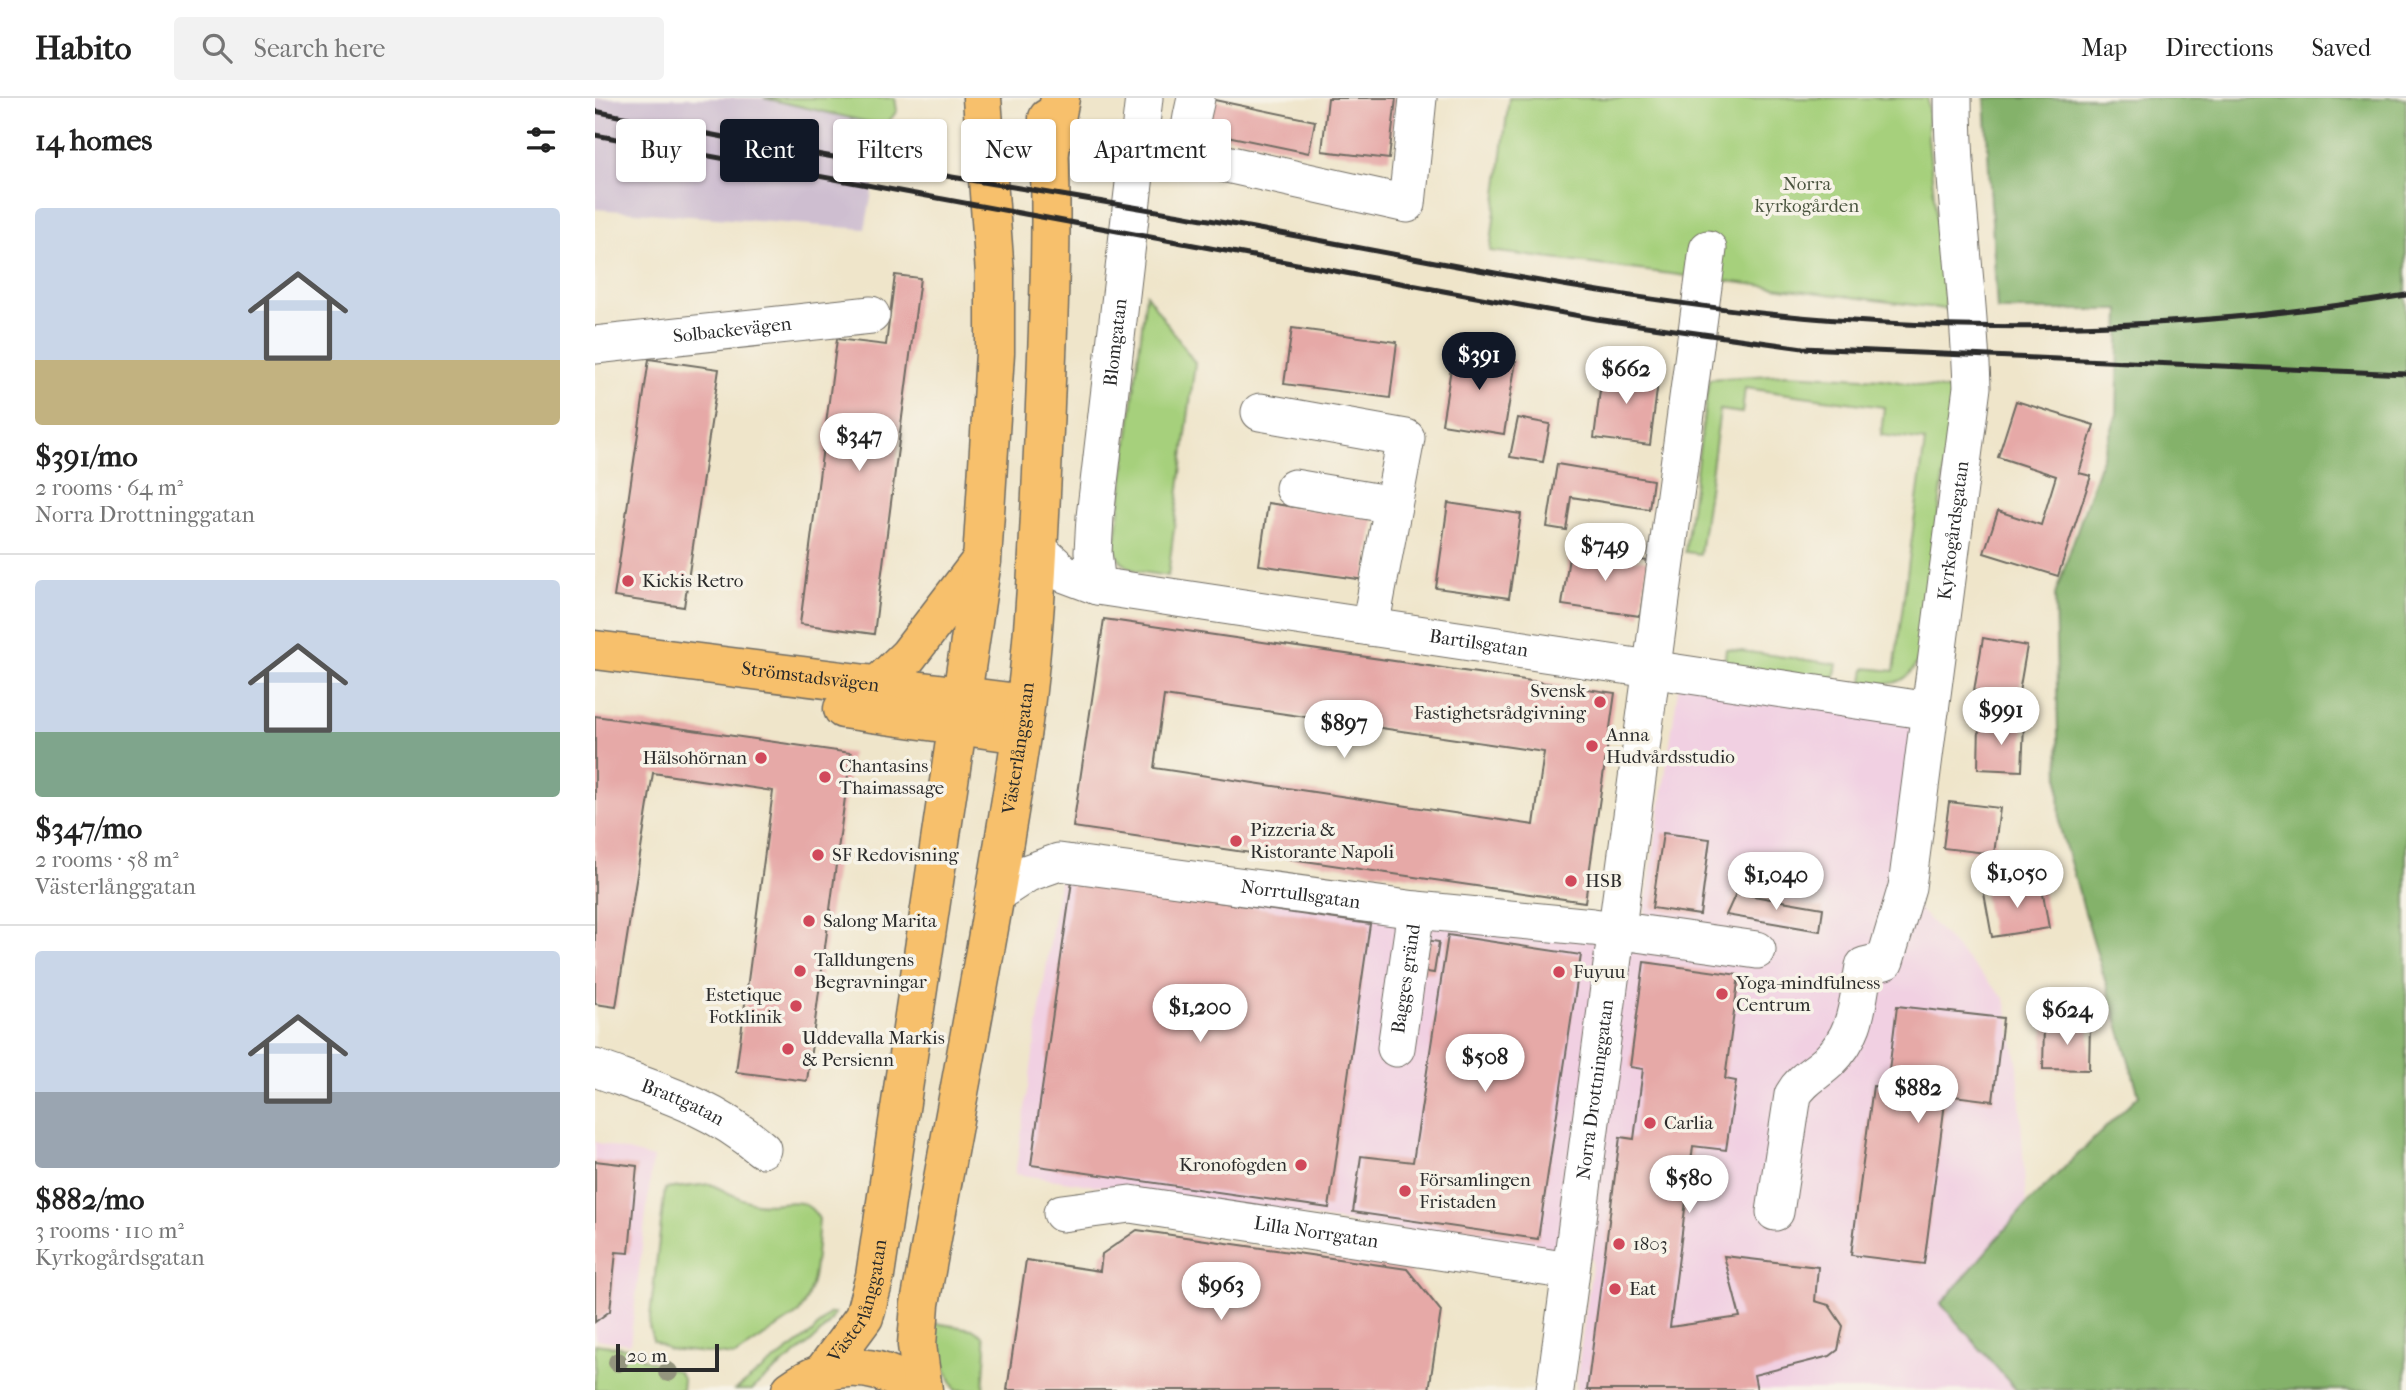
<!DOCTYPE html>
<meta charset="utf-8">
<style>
:root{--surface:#fff;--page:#f2f2f2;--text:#222;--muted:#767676;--line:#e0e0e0;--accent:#111827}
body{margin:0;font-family:"IM FELL French Canon",serif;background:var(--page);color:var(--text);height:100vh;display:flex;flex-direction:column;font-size:26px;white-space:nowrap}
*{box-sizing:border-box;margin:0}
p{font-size:23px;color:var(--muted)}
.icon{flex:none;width:38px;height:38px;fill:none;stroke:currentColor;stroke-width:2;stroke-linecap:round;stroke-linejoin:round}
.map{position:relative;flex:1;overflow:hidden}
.panel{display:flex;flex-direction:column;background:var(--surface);width:595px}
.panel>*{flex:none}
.hud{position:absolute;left:21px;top:21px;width:665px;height:63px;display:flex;gap:14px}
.scale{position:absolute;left:21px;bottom:18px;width:103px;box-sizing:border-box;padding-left:7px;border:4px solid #2b2b2b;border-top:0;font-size:19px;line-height:24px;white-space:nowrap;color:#2b2b2b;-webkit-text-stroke:5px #f7f3e8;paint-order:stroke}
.price{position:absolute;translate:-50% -60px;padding:0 16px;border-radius:24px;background:#fff;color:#222;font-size:23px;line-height:46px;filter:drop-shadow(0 2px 4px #0008)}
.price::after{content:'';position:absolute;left:50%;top:42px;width:21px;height:16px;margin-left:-10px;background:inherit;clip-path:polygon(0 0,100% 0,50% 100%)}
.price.current{background:var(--accent);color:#fff}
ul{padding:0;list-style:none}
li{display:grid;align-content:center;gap:14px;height:371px;padding:0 35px}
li+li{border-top:2px solid var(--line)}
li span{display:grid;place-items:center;height:217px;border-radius:7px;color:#555}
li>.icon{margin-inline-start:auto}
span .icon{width:126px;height:126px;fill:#fffc;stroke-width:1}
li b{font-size:30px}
h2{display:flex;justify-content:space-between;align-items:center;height:84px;padding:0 35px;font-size:30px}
.pill{padding:0 24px;border-radius:7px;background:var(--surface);box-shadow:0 2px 5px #0004;font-size:24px;line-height:63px}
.pill.current{background:var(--accent);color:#fff}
header{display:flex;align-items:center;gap:42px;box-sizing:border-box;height:98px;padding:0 35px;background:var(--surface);border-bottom:2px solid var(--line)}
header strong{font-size:33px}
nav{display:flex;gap:38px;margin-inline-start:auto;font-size:24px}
.search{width:490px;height:63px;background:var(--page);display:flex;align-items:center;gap:18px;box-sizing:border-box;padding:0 24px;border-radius:7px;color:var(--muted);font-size:26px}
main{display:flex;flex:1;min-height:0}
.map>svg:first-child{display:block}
.built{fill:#f1d0e2}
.industrial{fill:#cebed0}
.green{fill:#a6d07b;stroke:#687e53;stroke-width:2}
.forest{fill:#84b26b;stroke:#586e4b;stroke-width:2}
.building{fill:#e6a9a7;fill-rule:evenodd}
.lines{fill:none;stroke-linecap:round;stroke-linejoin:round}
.minor-casing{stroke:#706c63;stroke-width:39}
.major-casing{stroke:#706c63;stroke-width:41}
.highway-casing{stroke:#706c63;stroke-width:41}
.minor{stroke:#fff;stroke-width:37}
.major{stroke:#f7c06c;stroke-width:38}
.highway{stroke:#f7c06c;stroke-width:38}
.rail{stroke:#2b2b2b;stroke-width:5}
.tree{fill:#94957e}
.poi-dot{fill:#d1495b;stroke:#f7f3e8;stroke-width:2.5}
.labels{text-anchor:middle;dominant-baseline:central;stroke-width:7;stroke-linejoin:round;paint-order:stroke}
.park-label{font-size:19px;fill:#4a543f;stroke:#f7f3e8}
.street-label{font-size:19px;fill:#2b2b2b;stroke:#f7f3e8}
.poi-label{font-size:19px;fill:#2b2b2b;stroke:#f7f3e8;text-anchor:start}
</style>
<header>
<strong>Habito</strong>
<div class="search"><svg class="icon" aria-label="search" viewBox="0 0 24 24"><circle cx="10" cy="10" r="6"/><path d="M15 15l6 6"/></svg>Search here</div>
<nav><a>Map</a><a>Directions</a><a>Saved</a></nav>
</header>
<main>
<section class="panel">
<h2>14 homes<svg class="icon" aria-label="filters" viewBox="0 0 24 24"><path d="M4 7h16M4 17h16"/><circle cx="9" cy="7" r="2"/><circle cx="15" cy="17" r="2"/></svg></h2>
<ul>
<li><span style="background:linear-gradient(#c9d6e8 70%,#c2b280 0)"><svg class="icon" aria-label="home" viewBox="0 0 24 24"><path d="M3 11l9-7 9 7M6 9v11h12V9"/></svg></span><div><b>$391/mo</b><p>2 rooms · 64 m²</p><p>Norra Drottninggatan</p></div></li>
<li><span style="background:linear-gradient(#c9d6e8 70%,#7fa58c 0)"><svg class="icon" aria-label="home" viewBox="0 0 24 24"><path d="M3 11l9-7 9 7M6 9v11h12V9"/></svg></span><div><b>$347/mo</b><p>2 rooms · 58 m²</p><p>Västerlånggatan</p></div></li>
<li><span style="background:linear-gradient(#c9d6e8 65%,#9aa5b1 0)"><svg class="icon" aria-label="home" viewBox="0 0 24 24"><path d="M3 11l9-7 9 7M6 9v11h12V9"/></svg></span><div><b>$882/mo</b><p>3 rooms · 110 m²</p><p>Kyrkogårdsgatan</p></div></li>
</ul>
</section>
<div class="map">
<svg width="1811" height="1292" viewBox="0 0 1811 1292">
<rect width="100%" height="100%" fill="#f7f3e8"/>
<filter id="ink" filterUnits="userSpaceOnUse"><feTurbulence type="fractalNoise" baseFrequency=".0143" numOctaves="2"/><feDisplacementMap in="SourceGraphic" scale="14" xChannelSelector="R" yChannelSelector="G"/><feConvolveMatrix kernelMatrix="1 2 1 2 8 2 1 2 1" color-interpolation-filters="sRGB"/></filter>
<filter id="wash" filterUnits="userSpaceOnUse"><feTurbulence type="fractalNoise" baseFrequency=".00686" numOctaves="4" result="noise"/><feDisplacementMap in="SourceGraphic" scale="28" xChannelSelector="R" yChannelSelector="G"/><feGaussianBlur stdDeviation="1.57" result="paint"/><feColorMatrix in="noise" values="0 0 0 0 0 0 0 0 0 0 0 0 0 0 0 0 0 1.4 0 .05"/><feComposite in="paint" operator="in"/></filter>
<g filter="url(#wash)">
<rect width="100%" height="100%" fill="#efe5ca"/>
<g class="built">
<path d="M 1084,584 L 1325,619 L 1304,790 L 1410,901 L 1423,968 L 1431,1107 L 1346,1206 L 1421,1292 L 980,1292 L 998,1160 L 420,1076 L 468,758 L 1046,839 Z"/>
<path d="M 0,1044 L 58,1060 L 35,1246 L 0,1241 Z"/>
</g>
<path class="industrial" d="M 0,0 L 169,0 L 290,28 L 270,131 L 0,111 Z"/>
<g class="green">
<path d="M 169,0 L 300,0 L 302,13 L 290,28 Z"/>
<path d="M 914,0 L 1333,0 L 1333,41 L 1351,211 L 895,153 Z"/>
<path d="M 551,196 L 600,265 L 573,478 C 551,474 526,476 520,450 Z"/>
<path d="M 1192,276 L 1287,281 L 1359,293 L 1326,556 C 1314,586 1297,589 1268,584 L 1270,570 L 1299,573 L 1330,343 L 1286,337 L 1289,309 L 1150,290 L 1147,315 L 1125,312 L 1105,456 L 1090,454 L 1114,281 Z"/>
<path d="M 1131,551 L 1242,566 L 1239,582 L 1129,566 Z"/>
<path d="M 115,1086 C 129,1092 146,1103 161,1105 C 187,1110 208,1092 224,1121 C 221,1151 222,1189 204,1215 L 140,1258 L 73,1251 L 58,1242 L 54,1228 L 70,1091 Z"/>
<path d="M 240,1215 C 229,1241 180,1269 157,1292 L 140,1292 L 217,1235 L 234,1216 Z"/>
<path d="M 340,1225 L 377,1231 L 388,1238 L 391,1251 L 388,1292 L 360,1292 L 341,1249 Z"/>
<path d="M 0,1246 L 38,1251 L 48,1261 L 83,1273 L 88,1281 L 87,1292 L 0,1292 Z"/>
</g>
<path class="forest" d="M 1390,0 L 1811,0 L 1811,1292 L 1421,1292 L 1346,1206 L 1431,1107 L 1544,997 L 1465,730 L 1460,497 L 1522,316 L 1525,212 L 1402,212 Z"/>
<g id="blocks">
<g class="building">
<path d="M 610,0 L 720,23 L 714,55 L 603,32 Z"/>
<path d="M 733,0 L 801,0 L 794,61 L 727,53 Z"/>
<path d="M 300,177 L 325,180 L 279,536 L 205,526 L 242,241 L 291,247 Z"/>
<path d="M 697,230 L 802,244 L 795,300 L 689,286 Z"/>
<path d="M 859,252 L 921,263 L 909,336 L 847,326 Z"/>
<path d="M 54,261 L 124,271 L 89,509 L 19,499 Z"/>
<path d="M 1008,268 L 1064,276 L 1055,347 L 999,340 Z"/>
<path d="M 1421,303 L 1499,327 L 1484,375 L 1496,378 L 1463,478 L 1389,455 L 1403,413 L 1446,427 L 1461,378 L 1403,359 Z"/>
<path d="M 923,320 L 955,326 L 948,364 L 915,359 Z"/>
<path d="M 962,366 L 1058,382 L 1054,411 L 976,399 L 971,432 L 952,429 Z"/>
<path d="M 673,405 L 779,421 L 770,482 L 664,467 Z"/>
<path d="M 853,405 L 926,416 L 914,500 L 841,490 Z"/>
<path d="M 975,452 L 1053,463 L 1045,518 L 967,507 Z"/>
<path d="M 509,521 L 1020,595 L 990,804 L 478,729 ZM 569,598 L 949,654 L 939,727 L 559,670 Z"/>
<path d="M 1388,540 L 1432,548 L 1423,600 L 1379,593 Z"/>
<path d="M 0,618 L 256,655 L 212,983 L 141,974 L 178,693 L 58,675 L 21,909 L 0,906 Z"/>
<path d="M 1384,625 L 1429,626 L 1427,673 L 1383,671 Z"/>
<path d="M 1354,704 L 1405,710 L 1399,756 L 1348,750 Z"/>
<path d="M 1068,735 L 1115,741 L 1105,817 L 1057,810 Z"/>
<path d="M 477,783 L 775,826 L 734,1110 L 436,1067 Z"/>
<path d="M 1446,784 L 1454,830 L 1397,839 L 1389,795 Z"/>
<path d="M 1141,795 L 1228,810 L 1225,833 L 1131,817 Z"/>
<path d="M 853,837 L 986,857 L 943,1141 L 758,1114 L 766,1058 L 818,1064 Z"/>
<path d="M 824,841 L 844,844 L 839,875 L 819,872 Z"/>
<path d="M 1049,864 L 1144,877 L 1130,981 L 1141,983 L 1131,1052 L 1098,1048 L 1075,1229 L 1145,1219 L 1129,1158 L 1223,1169 L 1220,1203 L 1234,1207 L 1248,1228 L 1243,1252 L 1235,1258 L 1159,1277 L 1162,1292 L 992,1292 L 1025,1039 L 1039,1041 L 1048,971 L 1035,969 Z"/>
<path d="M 1302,908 L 1408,920 L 1398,1003 L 1351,997 L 1329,1166 L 1256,1157 L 1278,988 L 1292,989 Z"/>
<path d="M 1449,926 L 1495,926 L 1494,972 L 1448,971 Z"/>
<path d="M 0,1063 L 42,1068 L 34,1155 L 21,1154 L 15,1213 L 0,1224 Z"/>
<path d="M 542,1132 L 812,1171 L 846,1213 L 834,1292 L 412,1292 L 431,1162 L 505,1173 L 507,1156 Z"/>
</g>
</g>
</g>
<g filter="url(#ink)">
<use href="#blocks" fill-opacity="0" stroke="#706c63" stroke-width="2"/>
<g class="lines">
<g class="minor-casing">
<g id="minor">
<path d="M 601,0 C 596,25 587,44 609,61 L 812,106 L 823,0"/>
<path id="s1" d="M 0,247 L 276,217"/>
<path d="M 665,314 L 811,340 L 775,529"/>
<path d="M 699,390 L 798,407"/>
<path id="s2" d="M 443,451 L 470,476 L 502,488 L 1335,613"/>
<path id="s3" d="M 502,488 L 498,454 L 500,419 L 549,0"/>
<path id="s4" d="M 399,797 L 433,775 L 464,764 L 821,812 L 998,829 L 1162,852"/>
<path id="s5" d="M 801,950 L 821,812"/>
<path id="s6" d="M 0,970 C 63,993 115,1007 167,1051"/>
<path id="s7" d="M 1180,1114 L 1198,997 C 1207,981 1220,976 1233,964 C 1263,935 1262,906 1269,868 L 1290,863 L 1312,789 L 1377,289 C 1374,192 1358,97 1358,0"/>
<path id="s8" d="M 467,1115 L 535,1106 L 975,1173"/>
<path id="s9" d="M 960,1292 L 1113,151"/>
</g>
</g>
<g class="major-casing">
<g id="major">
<path id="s10" d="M 0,552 L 430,606"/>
<path d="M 281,589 L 313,558 L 385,464"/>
<path d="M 248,611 L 426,636"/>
<path id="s11" d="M 229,1273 L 269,1219 L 280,1178 L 387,463 L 400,255 L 400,176 L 387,0"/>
<path d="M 196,1292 C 235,1263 281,1262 320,1292"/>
<path id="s12" d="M 328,1292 L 322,1247 L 325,1206 C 359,1017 397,828 426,638 C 441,537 444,434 449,332 C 453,229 459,124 453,20"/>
</g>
</g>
<g class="highway-casing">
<path id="highway" d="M 455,53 L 465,0"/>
</g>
<use href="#minor" class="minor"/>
<use href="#major" class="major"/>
<use href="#highway" class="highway"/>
<g class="rail">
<path d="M 0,13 C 207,58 417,87 625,124 C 828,160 1037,207 1242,222 C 1431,236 1625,228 1811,197"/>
<path d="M 0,37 L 1001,221 L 1208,250 L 1811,276"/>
</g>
</g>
<g class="tree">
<circle cx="23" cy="1264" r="10"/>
<circle cx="73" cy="1274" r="10"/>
</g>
</g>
<g class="poi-dot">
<circle cx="33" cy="483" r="7"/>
<circle cx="1005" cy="604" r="7"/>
<circle cx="997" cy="648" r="7"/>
<circle cx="166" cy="660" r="7"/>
<circle cx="230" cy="679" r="7"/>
<circle cx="641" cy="743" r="7"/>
<circle cx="223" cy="757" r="7"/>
<circle cx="976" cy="783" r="7"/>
<circle cx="214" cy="823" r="7"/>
<circle cx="205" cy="873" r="7"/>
<circle cx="964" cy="874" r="7"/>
<circle cx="1127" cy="896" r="7"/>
<circle cx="201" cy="908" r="7"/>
<circle cx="193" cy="951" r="7"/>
<circle cx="1055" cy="1025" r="7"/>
<circle cx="706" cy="1067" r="7"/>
<circle cx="810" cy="1093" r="7"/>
<circle cx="1024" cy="1146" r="7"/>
<circle cx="1020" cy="1191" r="7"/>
</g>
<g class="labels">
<g class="park-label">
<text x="1212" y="86">Norra<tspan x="1212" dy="22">kyrkogården</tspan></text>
</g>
<g class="street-label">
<text stroke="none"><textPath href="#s1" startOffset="138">Solbackevägen</textPath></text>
<text stroke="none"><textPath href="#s3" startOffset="245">Blomgatan</textPath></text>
<text stroke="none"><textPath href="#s7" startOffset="730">Kyrkogårdsgatan</textPath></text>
<text stroke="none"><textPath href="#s2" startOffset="457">Bartilsgatan</textPath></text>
<text stroke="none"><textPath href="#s10" startOffset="217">Strömstadsvägen</textPath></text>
<text stroke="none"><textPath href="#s12" startOffset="651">Västerlånggatan</textPath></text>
<text stroke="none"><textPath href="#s4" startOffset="317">Norrtullsgatan</textPath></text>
<text stroke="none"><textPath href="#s5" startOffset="70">Bagges gränd</textPath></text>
<text stroke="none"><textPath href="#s9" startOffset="303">Norra Drottninggatan</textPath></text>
<text stroke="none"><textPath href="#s6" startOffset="94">Brattgatan</textPath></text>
<text stroke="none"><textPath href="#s8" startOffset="257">Lilla Norrgatan</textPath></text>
<text stroke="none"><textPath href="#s11" startOffset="80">Västerlånggatan</textPath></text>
</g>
<g class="poi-label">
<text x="47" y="483">Kickis Retro</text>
<text x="991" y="593" text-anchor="end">Svensk<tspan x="991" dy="22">Fastighetsrådgivning</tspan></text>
<text x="1011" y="637">Anna<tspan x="1011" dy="22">Hudvårdsstudio</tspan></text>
<text x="152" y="660" text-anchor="end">Hälsohörnan</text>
<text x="244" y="668">Chantasins<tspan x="244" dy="22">Thaimassage</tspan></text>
<text x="655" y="732">Pizzeria &amp;<tspan x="655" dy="22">Ristorante Napoli</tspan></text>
<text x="237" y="757">SF Redovisning</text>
<text x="990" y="783">HSB</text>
<text x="228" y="823">Salong Marita</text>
<text x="219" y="862">Talldungens<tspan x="219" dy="22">Begravningar</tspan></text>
<text x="978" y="874">Fuyuu</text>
<text x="1141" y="885">Yoga-mindfulness<tspan x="1141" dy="22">Centrum</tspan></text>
<text x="187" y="897" text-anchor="end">Estetique<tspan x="187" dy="22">Fotklinik</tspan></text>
<text x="207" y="940">Uddevalla Markis<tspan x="207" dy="22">&amp; Persienn</tspan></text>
<text x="1069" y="1025">Carlia</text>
<text x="692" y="1067" text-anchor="end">Kronofogden</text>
<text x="824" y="1082">Församlingen<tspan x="824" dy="22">Fristaden</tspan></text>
<text x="1038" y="1146">1803</text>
<text x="1034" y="1191">Eat</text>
</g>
</g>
</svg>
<div class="scale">20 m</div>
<b class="price current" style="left:884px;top:294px">$391</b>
<b class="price" style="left:1031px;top:308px">$662</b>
<b class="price" style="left:264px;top:375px">$347</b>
<b class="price" style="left:1010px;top:485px">$749</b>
<b class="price" style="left:1406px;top:649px">$991</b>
<b class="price" style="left:749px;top:662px">$897</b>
<b class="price" style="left:1422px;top:812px">$1,050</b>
<b class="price" style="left:1181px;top:814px">$1,040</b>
<b class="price" style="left:605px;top:946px">$1,200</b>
<b class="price" style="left:1472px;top:949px">$624</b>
<b class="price" style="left:890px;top:996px">$508</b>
<b class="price" style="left:1323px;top:1027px">$882</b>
<b class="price" style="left:1094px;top:1117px">$580</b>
<b class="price" style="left:626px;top:1224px">$963</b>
<div class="hud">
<a class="pill">Buy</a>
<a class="pill current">Rent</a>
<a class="pill">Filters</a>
<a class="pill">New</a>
<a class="pill">Apartment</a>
</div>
</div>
</main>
